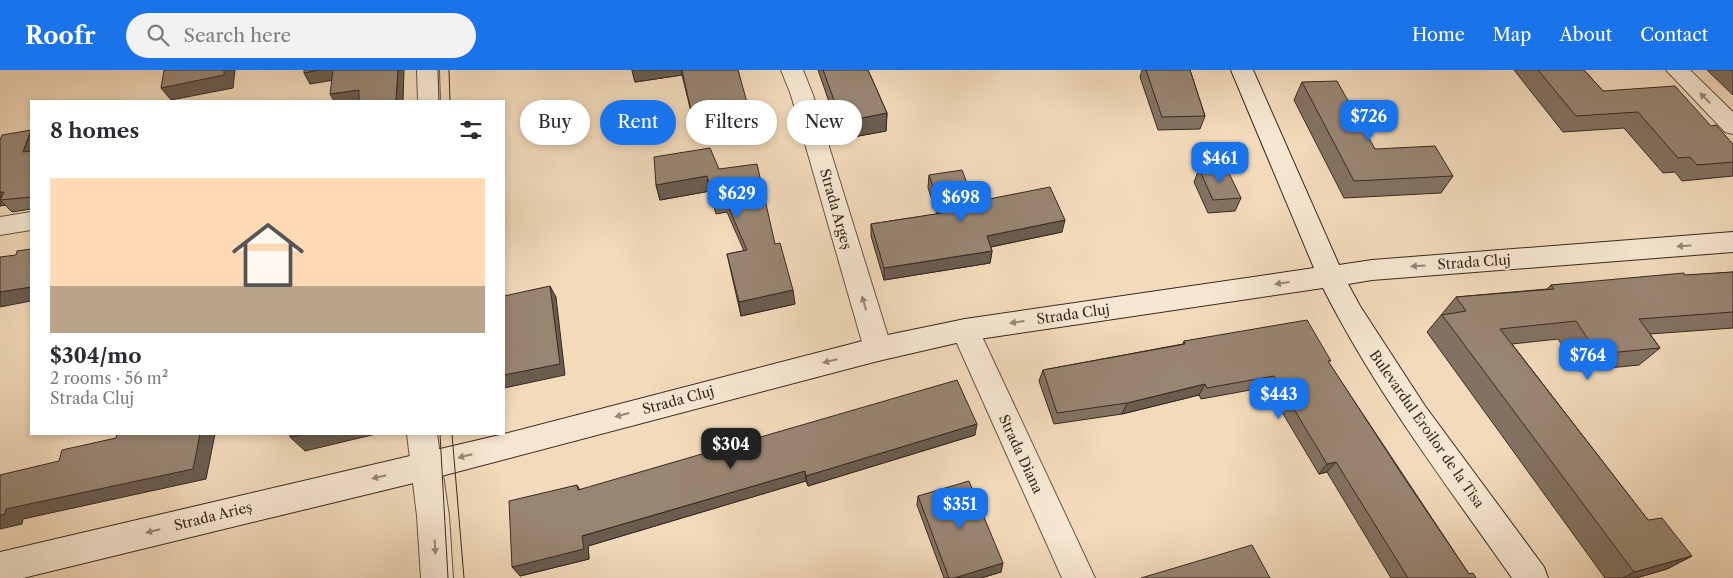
<!DOCTYPE html>
<meta charset="utf-8">
<style>
:root{--surface:#fff;--page:#f2f2f3;--text:#2b2b33;--muted:#7c7c81;--line:#e1e1e2;--accent:#1a73e8}
body{margin:0;font-family:"Libre Caslon Text",serif;background:var(--page);color:var(--text);height:100vh;display:flex;flex-direction:column;font-size:19px;white-space:nowrap}
*{box-sizing:border-box;margin:0}
p{font-size:16px;color:var(--muted)}
.icon{flex:none;width:28px;height:28px;fill:none;stroke:currentColor;stroke-width:2;stroke-linecap:round;stroke-linejoin:round}
.map{position:relative;flex:1;overflow:hidden}
.drawer{position:absolute;left:30px;top:30px;width:475px;height:335px;display:flex;flex-direction:column;background:var(--surface);border-radius:0px;box-shadow:0 2px 8px #0003}
.drawer>*{flex:none}
.top-card{position:absolute;left:520px;top:30px;width:475px;height:45px;display:flex;gap:10px}
.price{position:absolute;translate:-50% -42px;padding:0 11px;border-radius:10px;background:var(--accent);color:#fff;font-size:16px;line-height:32px;filter:drop-shadow(0 1px 2px #0008)}
.price::after{content:'';position:absolute;left:50%;top:30px;width:15px;height:11px;margin-left:-8px;background:inherit;clip-path:polygon(0 0,100% 0,50% 100%)}
.price.on{background:#222;color:#fff}
ul{padding:0;list-style:none}
li{display:grid;align-content:center;gap:10px;height:265px;padding:0 20px}
li+li{border-top:1px solid var(--line)}
li span{display:grid;place-items:center;height:155px;border-radius:0px;color:#555}
li>.icon{margin-inline-start:auto}
span .icon{width:90px;height:90px;fill:#fffc;stroke-width:1}
li b{font-size:21px}
h2{display:flex;justify-content:space-between;align-items:center;height:60px;padding:0 20px;font-size:21px}
.chip{padding:0 18px;border-radius:22px;background:var(--surface);box-shadow:0 2px 8px #0003;font-size:18px;line-height:45px}
.chip.on{background:var(--accent);color:#fff}
header{display:flex;align-items:center;gap:30px;box-sizing:border-box;height:70px;padding:0 25px;background:var(--accent);color:#fff}
header strong{font-size:24px}
nav{display:flex;gap:28px;margin-inline-start:auto;font-size:18px}
.search{width:350px;height:45px;background:var(--page);display:flex;align-items:center;gap:12px;box-sizing:border-box;padding:0 18px;border-radius:28px;color:var(--muted);font-size:19px}
.map>svg:first-child{display:block}
.lines{fill:none;stroke-linecap:round;stroke-linejoin:round}
.street-casing{stroke:#665549;stroke-width:2}
.secondary-casing{stroke:#372923;stroke-width:2}
.street{fill:#f7e7d2;fill-rule:evenodd}
.secondary{fill:#f7e7d2;fill-rule:evenodd}
.tram{stroke:#372923;stroke-width:1}
.wall{fill:#837262;stroke:#372923}
.shaded-wall{fill:#6a5d50;stroke:#372923}
.building{fill:#988572;stroke:#372923}
.oneway{fill:#97887a}
.labels{text-anchor:middle;dominant-baseline:central;stroke-width:4;stroke-linejoin:round;paint-order:stroke}
.street-label{font-size:14px;fill:#372923;stroke:#f7e7d2}
</style>
<header>
<strong>Roofr</strong>
<div class="search"><svg class="icon" aria-label="search" viewBox="0 0 24 24"><circle cx="10" cy="10" r="6"/><path d="M15 15l6 6"/></svg>Search here</div>
<nav><a>Home</a><a>Map</a><a>About</a><a>Contact</a></nav>
</header>
<div class="map">
<svg width="1733" height="508" viewBox="0 0 1733 508">
<rect width="100%" height="100%" fill="#f2daba"/>
<filter id="stains"><feTurbulence type="fractalNoise" baseFrequency=".004" numOctaves="4"/><feColorMatrix values="0 0 0 0 .2 0 0 0 0 .09 0 0 0 0 .02 0 0 0 .5 -.17"/></filter>
<radialGradient id="worn" r=".72"><stop offset=".6" stop-color="#630" stop-opacity="0"/><stop offset="1" stop-color="#630" stop-opacity=".3"/></radialGradient>
<g class="lines">
<g class="street-casing">
<g id="street">
<path d="M 417,0 L 439,0 L 440,31 L 418,31 Z"/>
<path d="M 781,0 L 803,0 L 813,25 L 892,279 L 888,287 L 878,291 L 868,287 L 864,279 L 791,25 Z"/>
<path d="M 1666,0 L 1690,0 L 1733,42 L 1733,64 L 1725,62 Z"/>
<path d="M 31,142 L 31,160 L 0,165 L 0,147 Z"/>
<path d="M 965,249 L 975,252 L 979,260 L 1095,508 L 1062,508 L 951,260 L 955,252 Z"/>
<path d="M 407,364 L 437,364 L 449,446 L 453,508 L 421,508 L 417,446 Z"/>
</g>
</g>
<g class="secondary-casing">
<path id="secondary" d="M 1231,0 L 1253,0 L 1339,195 L 1372,190 L 1733,162 L 1733,182 L 1372,210 L 1348,214 L 1360,236 L 1425,336 L 1544,497 L 1548,508 L 1512,508 C 1446,414 1375,321 1323,218 L 965,271 L 878,291 L 426,410 L 23,508 L 0,508 L 0,482 L 504,364 L 878,267 L 965,249 L 1314,198 Z"/>
</g>
<use href="#street" class="street"/>
<use href="#secondary" class="secondary"/>
<g class="tram">
<path d="M 438,0 L 439,31"/>
<path d="M 449,0 L 450,31"/>
<path d="M 440,364 L 448,508"/>
<path d="M 452,364 L 464,508"/>
</g>
</g>
<g class="wall">
<path d="M 632,0 L 738,0 L 750,53 L 696,62 L 682,5 L 635,12 Z"/>
<path d="M 818,0 L 868,0 L 887,43 L 886,61 L 842,69 Z"/>
<path d="M 1142,0 L 1190,0 L 1205,46 L 1200,59 L 1158,60 L 1140,7 Z"/>
<path d="M 1514,0 L 1584,0 L 1603,21 L 1711,56 L 1733,74 L 1733,106 L 1682,111 L 1675,102 L 1663,103 L 1624,58 L 1563,62 Z"/>
<path d="M 1707,0 L 1733,0 L 1733,25 Z"/>
<path d="M 1302,12 L 1375,79 L 1453,106 L 1441,123 L 1344,128 L 1294,30 Z"/>
<path d="M 31,60 L 31,139 L 12,142 L 5,135 L 0,136 L 0,70 Z"/>
<path d="M 719,99 L 775,174 L 795,234 L 741,246 L 727,184 L 744,181 L 727,142 L 716,144 L 710,121 L 660,130 L 656,115 Z"/>
<path d="M 1199,99 L 1241,128 L 1235,141 L 1208,143 L 1194,112 Z"/>
<path d="M 929,105 L 974,132 L 1062,162 L 991,177 L 992,181 L 990,193 L 884,210 L 871,166 L 871,154 L 937,144 L 928,118 Z"/>
<path d="M 1733,202 L 1733,258 L 1650,264 L 1660,278 L 1639,295 L 1579,301 L 1558,269 L 1512,274 L 1648,450 L 1692,486 L 1667,499 L 1636,508 L 1605,508 L 1427,262 L 1456,227 L 1547,219 L 1551,215 Z"/>
<path d="M 1184,271 L 1329,293 L 1469,504 L 1476,508 L 1391,508 L 1327,402 L 1319,404 L 1267,317 L 1201,329 L 1199,325 L 1122,344 L 1054,354 L 1039,311 L 1043,300 L 1183,274 Z"/>
<path d="M 975,365 L 808,416 L 806,411 L 588,476 L 589,489 L 520,506 L 577,415 L 580,420 Z"/>
<path d="M 918,426 L 1001,502 L 981,508 L 944,508 L 917,435 Z"/>
</g>
<g class="shaded-wall">
<path d="M 224,0 L 235,0 L 233,18 L 171,30 L 161,18 Z"/>
<path d="M 319,0 L 335,0 L 340,9 L 310,14 L 304,3 Z"/>
<path d="M 398,0 L 404,0 L 403,31 L 396,31 Z"/>
<path d="M 632,0 L 681,0 L 682,5 L 635,12 Z"/>
<path d="M 359,20 L 364,31 L 334,31 L 330,24 Z"/>
<path d="M 748,36 L 750,53 L 696,62 L 692,45 Z"/>
<path d="M 887,43 L 886,61 L 842,69 L 842,52 Z"/>
<path d="M 31,61 L 31,90 L 23,82 Z"/>
<path d="M 707,106 L 710,121 L 660,130 L 656,115 Z"/>
<path d="M 0,122 L 4,122 L 0,130 L 5,135 L 0,136 Z"/>
<path d="M 1065,150 L 1062,162 L 985,178 L 987,166 Z"/>
<path d="M 992,181 L 990,193 L 884,210 L 884,198 Z"/>
<path d="M 550,216 L 556,227 L 565,305 L 504,318 L 504,305 Z"/>
<path d="M 31,217 L 31,231 L 0,237 L 0,222 Z"/>
<path d="M 793,220 L 795,234 L 741,246 L 739,232 Z"/>
<path d="M 1205,314 L 1199,325 L 1122,344 L 1127,333 Z"/>
<path d="M 977,354 L 975,365 L 808,416 L 806,406 Z"/>
<path d="M 200,364 L 215,364 L 206,409 L 23,449 L 22,454 L 0,459 L 0,445 L 6,439 Z"/>
<path d="M 302,364 L 376,364 L 305,381 L 290,367 Z"/>
<path d="M 1336,392 L 1327,402 L 1319,404 L 1327,394 Z"/>
<path d="M 805,401 L 806,411 L 588,476 L 589,489 L 520,506 L 512,497 L 582,466 Z"/>
<path d="M 1692,486 L 1667,499 L 1636,508 L 1623,508 L 1634,502 Z"/>
<path d="M 1003,493 L 1001,502 L 981,508 L 954,508 Z"/>
</g>
<g class="building">
<path d="M 164,0 L 224,0 L 224,5 L 161,18 Z"/>
<path d="M 304,0 L 319,0 L 304,3 Z"/>
<path d="M 333,0 L 398,0 L 396,31 L 359,31 L 359,20 L 330,24 Z"/>
<path d="M 682,0 L 738,0 L 748,36 L 692,45 Z"/>
<path d="M 823,0 L 868,0 L 887,43 L 842,52 Z"/>
<path d="M 1146,0 L 1190,0 L 1205,46 L 1162,47 Z"/>
<path d="M 1538,0 L 1584,0 L 1603,21 L 1675,16 L 1711,56 L 1716,55 L 1733,74 L 1733,92 L 1697,95 L 1690,87 L 1678,88 L 1638,42 L 1576,46 Z"/>
<path d="M 1337,11 L 1375,79 L 1435,76 L 1453,106 L 1354,111 L 1302,12 Z"/>
<path d="M 31,60 L 23,82 L 31,81 L 31,127 L 0,130 L 4,122 L 0,122 L 0,70 L 2,65 Z"/>
<path d="M 710,78 L 719,99 L 757,94 L 775,174 L 780,173 L 793,220 L 739,232 L 727,184 L 747,180 L 724,127 L 713,129 L 707,106 L 656,115 L 654,87 Z"/>
<path d="M 1226,97 L 1241,128 L 1213,130 L 1199,99 Z"/>
<path d="M 962,100 L 974,132 L 1050,117 L 1065,150 L 987,166 L 992,181 L 884,198 L 871,154 L 942,143 L 929,105 Z"/>
<path d="M 31,179 L 31,217 L 0,222 L 0,187 L 16,185 L 17,181 Z"/>
<path d="M 1733,202 L 1733,242 L 1639,249 L 1660,278 L 1598,284 L 1576,251 L 1500,259 L 1648,450 L 1662,448 L 1692,486 L 1634,502 L 1442,245 L 1466,241 L 1456,227 L 1554,219 L 1551,215 L 1684,203 L 1685,205 Z"/>
<path d="M 550,216 L 560,294 L 504,305 L 504,226 Z"/>
<path d="M 1307,250 L 1331,291 L 1328,291 L 1403,406 L 1469,504 L 1473,503 L 1476,508 L 1408,508 L 1336,392 L 1327,394 L 1274,306 L 1207,318 L 1205,314 L 1127,333 L 1057,343 L 1043,300 L 1185,274 L 1184,271 Z"/>
<path d="M 957,310 L 977,354 L 806,406 L 805,401 L 582,466 L 584,479 L 512,497 L 509,431 L 577,415 L 578,420 Z"/>
<path d="M 117,364 L 200,364 L 193,399 L 6,439 L 5,444 L 0,445 L 0,405 L 59,391 L 62,380 L 116,368 Z"/>
<path d="M 290,364 L 302,364 L 290,367 Z"/>
<path d="M 969,411 L 1003,493 L 954,508 L 949,508 L 918,426 Z"/>
<path d="M 1252,475 L 1270,508 L 1141,508 Z"/>
</g>
<defs><path id="oneway-solid" d="M-6-.8H1V-3.2L6.5 0L1 3.2V.8H-6Z" transform="scale(1.25)"/></defs>
<g class="oneway">
<use href="#oneway-solid" transform="translate(1705 28) rotate(-135)"/>
<use href="#oneway-solid" transform="translate(1684 176) rotate(176)"/>
<use href="#oneway-solid" transform="translate(1418 196) rotate(176)"/>
<use href="#oneway-solid" transform="translate(1282 213) rotate(172)"/>
<use href="#oneway-solid" transform="translate(864 233) rotate(-106)"/>
<use href="#oneway-solid" transform="translate(1017 252) rotate(172)"/>
<use href="#oneway-solid" transform="translate(830 291) rotate(166)"/>
<use href="#oneway-solid" transform="translate(622 345) rotate(165)"/>
<use href="#oneway-solid" transform="translate(465 386) rotate(166)"/>
<use href="#oneway-solid" transform="translate(379 407) rotate(167)"/>
<use href="#oneway-solid" transform="translate(153 461) rotate(166)"/>
<use href="#oneway-solid" transform="translate(435 477) rotate(87)"/>
</g>
<g class="labels">
<g class="street-label">
<text transform="translate(836 139) rotate(74)">Strada Argeș</text>
<text transform="translate(1474 192) rotate(-4)">Strada Cluj</text>
<text transform="translate(1073 244) rotate(-8)">Strada Cluj</text>
<text transform="translate(678 330) rotate(-15)">Strada Cluj</text>
<text transform="translate(1427 359) rotate(55)">Bulevardul Eroilor de la Tisa</text>
<text transform="translate(1021 384) rotate(65)">Strada Diana</text>
<text transform="translate(213 446) rotate(-14)">Strada Arieș</text>
</g>
</g>
<rect width="100%" height="100%" filter="url(#stains)"/>
<rect width="100%" height="100%" fill="url(#worn)"/>
</svg>
<b class="price" style="left:1369px;top:72px">$726</b>
<b class="price" style="left:1220px;top:114px">$461</b>
<b class="price" style="left:737px;top:149px">$629</b>
<b class="price" style="left:961px;top:153px">$698</b>
<b class="price" style="left:1588px;top:311px">$764</b>
<b class="price" style="left:1279px;top:350px">$443</b>
<b class="price on" style="left:731px;top:400px">$304</b>
<b class="price" style="left:960px;top:460px">$351</b>
<div class="top-card">
<a class="chip">Buy</a>
<a class="chip on">Rent</a>
<a class="chip">Filters</a>
<a class="chip">New</a>
</div>
<section class="drawer">
<h2>8 homes<svg class="icon" aria-label="filters" viewBox="0 0 24 24"><path d="M4 7h16M4 17h16"/><circle cx="9" cy="7" r="2"/><circle cx="15" cy="17" r="2"/></svg></h2>
<ul>
<li><span style="background:linear-gradient(#ffd9b3 70%,#b9a48a 0)"><svg class="icon" aria-label="home" viewBox="0 0 24 24"><path d="M3 11l9-7 9 7M6 9v11h12V9"/></svg></span><div><b>$304/mo</b><p>2 rooms · 56 m²</p><p>Strada Cluj</p></div></li>
</ul>
</section>
</div>
